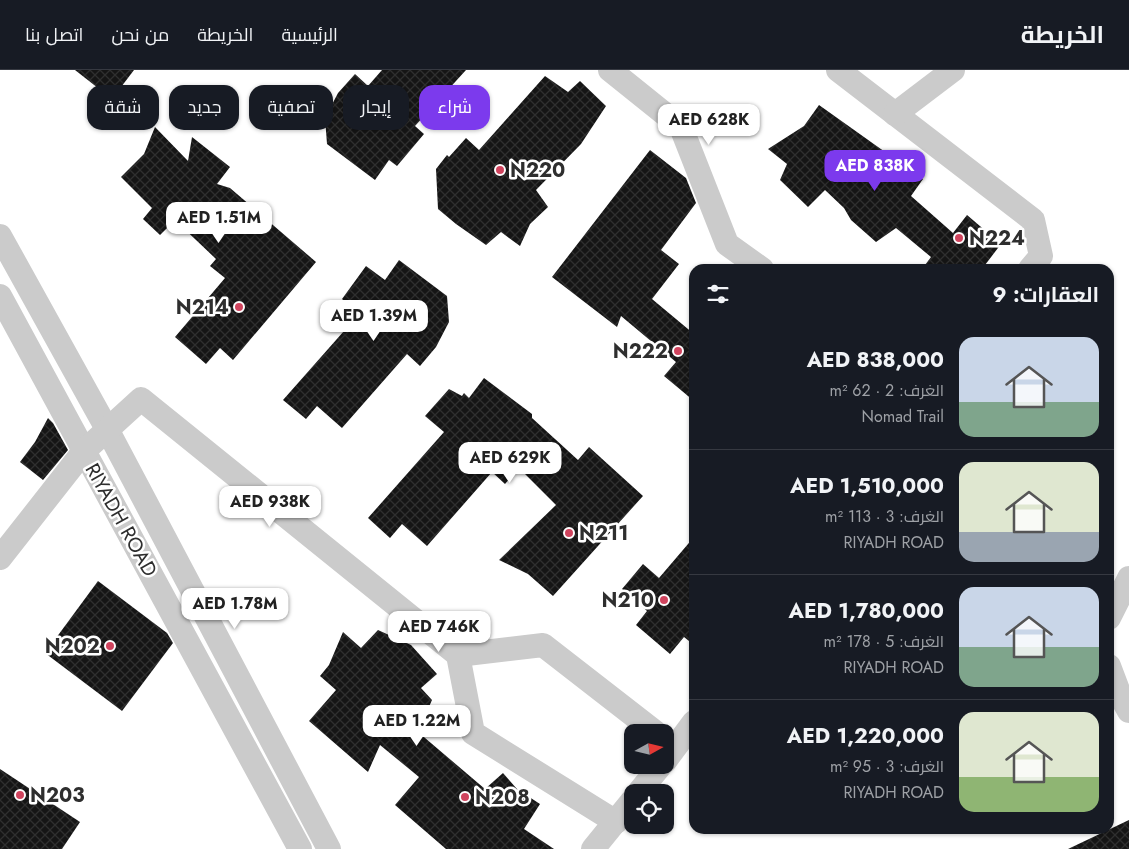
<!DOCTYPE html>
<html lang="ar">
<meta charset="utf-8">
<style>
:root{--surface:#171b24;--page:#20242c;--text:#f1f3f6;--muted:#9ea1a6;--line:#363941;--accent:#7c3aed}
body{margin:0;font-family:Jost,Cairo,sans-serif;background:var(--page);color:var(--text);direction:rtl;height:100vh;display:flex;flex-direction:column;font-size:19px;white-space:nowrap}
*{box-sizing:border-box;margin:0}
p{font-size:16px;color:var(--muted)}
.icon{flex:none;width:28px;height:28px;fill:none;stroke:currentColor;stroke-width:2;stroke-linecap:round;stroke-linejoin:round}
.map{position:relative;flex:1;overflow:hidden;direction:ltr}
.sheet{position:absolute;left:689px;top:194px;width:425px;height:570px;display:flex;flex-direction:column;background:var(--surface);border-radius:15px;box-shadow:0 1px 4px #0004;direction:rtl}
.sheet>*{flex:none}
.hud{position:absolute;left:15px;top:15px;width:475px;height:45px;direction:rtl;display:flex;gap:10px}
.needle{width:32px;rotate:82deg}
.tools{position:absolute;left:624px;top:654px;display:grid;gap:10px}
.tools a{display:grid;place-items:center;width:50px;height:50px;border-radius:10px;background:var(--surface);box-shadow:0 1px 4px #0004;font-size:25px}
.price{position:absolute;translate:-50% -42px;padding:0 11px;border-radius:10px;background:#fff;color:#222;font-size:16px;line-height:32px;filter:drop-shadow(0 1px 2px #0008)}
.price::after{content:'';position:absolute;left:50%;top:30px;width:15px;height:11px;margin-left:-8px;background:inherit;clip-path:polygon(0 0,100% 0,50% 100%)}
.price.active{background:var(--accent);color:#fff}
ul{padding:0;list-style:none}
li{display:flex;align-items:center;gap:15px;height:125px;padding:0 15px}
li+li{border-top:1px solid var(--line)}
li span{display:grid;place-items:center;flex:none;width:140px;height:100px;border-radius:15px;color:#555}
li>.icon{margin-inline-start:auto}
span .icon{width:60px;height:60px;fill:#fffc;stroke-width:1}
li b{font-size:21px}
h2{display:flex;justify-content:space-between;align-items:center;height:60px;padding:0 15px;font-size:21px}
.tag{padding:0 18px;border-radius:15px;background:var(--surface);box-shadow:0 1px 4px #0004;font-size:18px;line-height:45px}
.tag.active{background:var(--accent);color:#fff}
header{display:flex;align-items:center;gap:30px;box-sizing:border-box;height:70px;padding:0 25px;background:var(--surface);border-bottom:1px solid var(--line)}
header strong{font-size:24px}
nav{display:flex;gap:28px;margin-inline-start:auto;font-size:18px}
.map>svg:first-child{display:block}
.building{fill:url(#building-cross-hatch)}
.lines{fill:none;stroke-linecap:round;stroke-linejoin:round}
.minor{stroke:#cbcbcb;stroke-width:24}
.poi-dot{fill:#d0445e;stroke:#fff;stroke-width:2}
.labels{text-anchor:middle;dominant-baseline:central;stroke-width:5;stroke-linejoin:round;paint-order:stroke}
.poi-label{font-size:20px;font-weight:bold;fill:#2e2e2e;stroke:#fff;text-anchor:start}
.street-label{font-size:20px;fill:#2e2e2e;stroke:#fff}
</style>
<header>
<strong>الخريطة</strong>
<nav><a>الرئيسية</a><a>الخريطة</a><a>من نحن</a><a>اتصل بنا</a></nav>
</header>
<div class="map">
<svg width="1129" height="779" viewBox="0 0 1129 779">
<defs>
<pattern id="building-cross-hatch" width="8" height="8" patternUnits="userSpaceOnUse" patternTransform="scale(1.25)"><rect width="8" height="8" fill="#151515"/><path d="M0 0l8 8M0 8l8-8" fill="none" stroke="#2f2f2f"/></pattern>
</defs>
<rect width="100%" height="100%" fill="#fff"/>
<g class="building">
<path d="M 75,0 L 134,0 L 112,29 Z"/>
<path d="M 382,0 L 466,0 L 415,56 L 424,64 L 397,96 L 389,90 L 375,110 L 327,74 L 325,48 L 338,23 L 355,4 L 368,16 Z"/>
<path d="M 545,6 L 568,22 L 580,11 L 606,36 L 581,74 L 536,120 L 548,137 L 530,154 L 520,176 L 501,162 L 486,175 L 456,154 L 438,139 L 436,99 L 447,85 L 449,87 L 466,68 L 479,80 Z"/>
<path d="M 819,35 L 923,109 L 911,126 L 953,163 L 967,145 L 1001,174 L 982,199 L 922,199 L 931,187 L 896,158 L 876,172 L 851,150 L 844,138 L 825,120 L 808,137 L 780,110 L 787,94 L 768,79 L 804,56 Z"/>
<path d="M 155,57 L 188,91 L 192,67 L 230,97 L 217,114 L 230,118 L 316,192 L 233,290 L 220,278 L 206,294 L 175,267 L 225,208 L 210,196 L 216,189 L 175,150 L 160,165 L 143,149 L 152,138 L 121,107 L 144,84 Z"/>
<path d="M 650,80 L 686,108 L 696,133 L 661,180 L 679,194 L 652,229 L 694,264 L 694,331 L 664,306 L 676,292 L 621,246 L 617,257 L 552,207 Z"/>
<path d="M 399,190 L 447,226 L 449,252 L 436,277 L 420,296 L 407,284 L 342,358 L 317,336 L 306,349 L 283,330 L 359,244 L 342,229 L 366,196 L 385,210 Z"/>
<path d="M 484,308 L 532,344 L 532,348 L 578,390 L 589,377 L 643,426 L 553,526 L 528,504 L 499,490 L 556,435 L 519,398 L 505,414 L 492,402 L 427,476 L 402,454 L 390,468 L 368,448 L 444,362 L 425,346 L 449,319 L 462,326 L 464,323 L 469,328 Z"/>
<path d="M 48,348 L 53,353 L 68,380 L 43,410 L 20,392 L 35,372 Z"/>
<path d="M 694,467 L 694,575 L 684,567 L 670,584 L 636,555 L 647,541 L 622,519 L 643,494 L 659,508 Z"/>
<path d="M 98,511 L 167,563 L 173,573 L 122,641 L 45,583 Z"/>
<path d="M 378,560 L 411,575 L 437,604 L 421,618 L 432,630 L 418,662 L 485,719 L 503,703 L 517,719 L 540,734 L 524,759 L 554,779 L 446,779 L 395,735 L 419,707 L 380,675 L 368,702 L 309,651 L 336,620 L 320,606 L 329,595 L 343,562 L 361,578 Z"/>
<path d="M 0,699 L 80,752 L 62,779 L 0,779 Z"/>
<path d="M 1129,750 L 1129,779 L 1068,779 Z"/>
</g>
<g class="lines">
<g class="minor">
<path d="M 610,0 L 681,57 L 727,174 L 762,199"/>
<path d="M 838,0 L 1033,150 L 1041,186 L 1030,199"/>
<path d="M 895,44 L 953,0"/>
<path d="M 0,166 L 107,359 L 329,779"/>
<path d="M 0,226 L 300,779"/>
<path d="M 0,488 L 84,381 L 141,329 L 458,585"/>
<path d="M 1109,548 L 1129,508"/>
<path d="M 1109,596 L 1120,625 L 1129,641"/>
<path d="M 665,691 L 694,652"/>
<path d="M 639,722 L 661,695"/>
<path d="M 616,752 L 473,663 L 458,585 L 543,575 L 655,662"/>
<path d="M 593,779 L 632,731"/>
</g>
</g>
<g class="poi-dot">
<circle cx="500" cy="100" r="5"/>
<circle cx="959" cy="168" r="5"/>
<circle cx="239" cy="237" r="5"/>
<circle cx="678" cy="281" r="5"/>
<circle cx="569" cy="463" r="5"/>
<circle cx="664" cy="530" r="5"/>
<circle cx="110" cy="576" r="5"/>
<circle cx="20" cy="725" r="5"/>
<circle cx="465" cy="727" r="5"/>
</g>
<g class="labels">
<g class="poi-label">
<text x="510" y="100">N220</text>
<text x="969" y="168">N224</text>
<text x="229" y="237" text-anchor="end">N214</text>
<text x="668" y="281" text-anchor="end">N222</text>
<text x="579" y="463">N211</text>
<text x="654" y="530" text-anchor="end">N210</text>
<text x="100" y="576" text-anchor="end">N202</text>
<text x="30" y="725">N203</text>
<text x="475" y="727">N208</text>
</g>
<g class="street-label">
<text transform="translate(121 450) rotate(61)">RIYADH ROAD</text>
</g>
</g>
</svg>
<div class="tools">
<a><svg class="needle" viewBox="-14 -14 28 28"><path d="M0-13l5 13h-10z" fill="#e53935"/><path d="M0 13l5-13h-10z" fill="#9ea1a6"/></svg></a>
<a><svg class="icon" aria-label="locate" viewBox="0 0 24 24"><circle cx="12" cy="12" r="6"/><path d="M12 2v4M12 18v4M2 12h4M18 12h4"/></svg></a>
</div>
<b class="price" style="left:709px;top:76px">AED 628K</b>
<b class="price active" style="left:875px;top:122px">AED 838K</b>
<b class="price" style="left:219px;top:174px">AED 1.51M</b>
<b class="price" style="left:374px;top:272px">AED 1.39M</b>
<b class="price" style="left:510px;top:414px">AED 629K</b>
<b class="price" style="left:270px;top:458px">AED 938K</b>
<b class="price" style="left:235px;top:560px">AED 1.78M</b>
<b class="price" style="left:439px;top:583px">AED 746K</b>
<b class="price" style="left:417px;top:677px">AED 1.22M</b>
<div class="hud">
<a class="tag active">شراء</a>
<a class="tag">إيجار</a>
<a class="tag">تصفية</a>
<a class="tag">جديد</a>
<a class="tag">شقة</a>
</div>
<section class="sheet">
<h2>العقارات: 9<svg class="icon" aria-label="filters" viewBox="0 0 24 24"><path d="M4 7h16M4 17h16"/><circle cx="9" cy="7" r="2"/><circle cx="15" cy="17" r="2"/></svg></h2>
<ul>
<li><span style="background:linear-gradient(#c9d6e8 65%,#7fa58c 0)"><svg class="icon" aria-label="home" viewBox="0 0 24 24"><path d="M3 11l9-7 9 7M6 9v11h12V9"/></svg></span><div><b>AED 838,000</b><p>الغرف: 2 · 62 m²</p><p>Nomad Trail</p></div></li>
<li><span style="background:linear-gradient(#dfe7d0 70%,#9aa5b1 0)"><svg class="icon" aria-label="home" viewBox="0 0 24 24"><path d="M3 11l9-7 9 7M6 9v11h12V9"/></svg></span><div><b>AED 1,510,000</b><p>الغرف: 3 · 113 m²</p><p>RIYADH ROAD</p></div></li>
<li><span style="background:linear-gradient(#c9d6e8 60%,#7fa58c 0)"><svg class="icon" aria-label="home" viewBox="0 0 24 24"><path d="M3 11l9-7 9 7M6 9v11h12V9"/></svg></span><div><b>AED 1,780,000</b><p>الغرف: 5 · 178 m²</p><p>RIYADH ROAD</p></div></li>
<li><span style="background:linear-gradient(#dfe7d0 65%,#8fb573 0)"><svg class="icon" aria-label="home" viewBox="0 0 24 24"><path d="M3 11l9-7 9 7M6 9v11h12V9"/></svg></span><div><b>AED 1,220,000</b><p>الغرف: 3 · 95 m²</p><p>RIYADH ROAD</p></div></li>
</ul>
</section>
</div>
